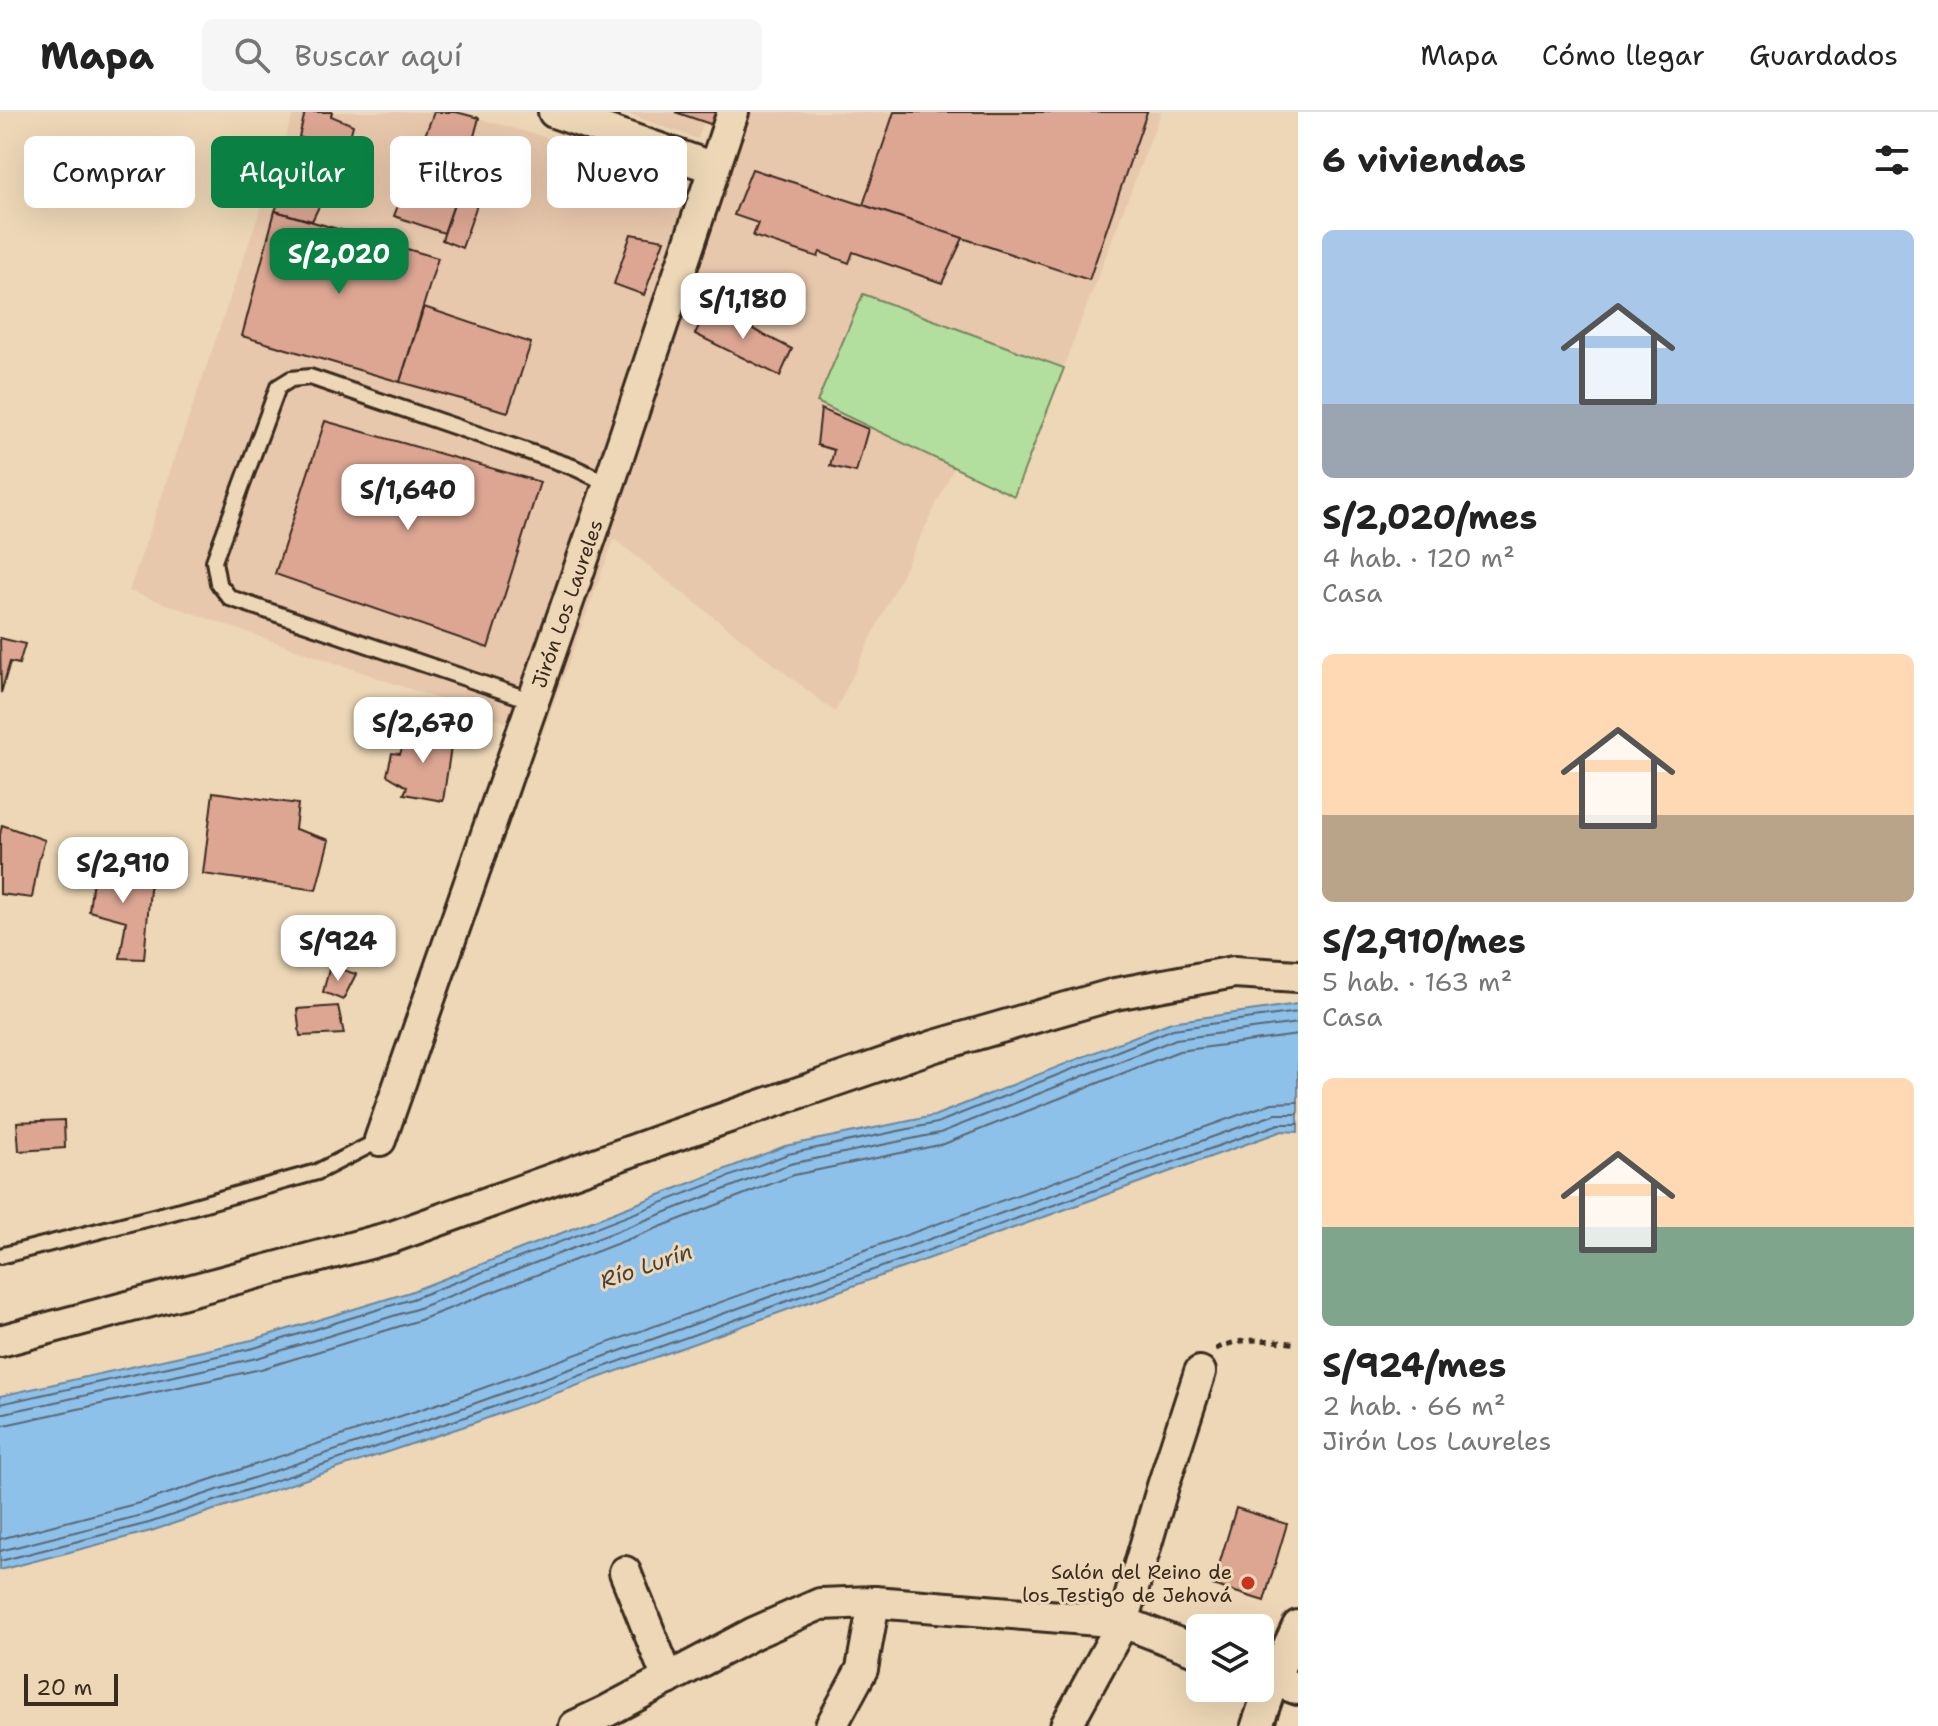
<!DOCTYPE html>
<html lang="es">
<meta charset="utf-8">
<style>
:root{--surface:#fff;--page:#f6f6f6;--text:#222;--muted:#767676;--line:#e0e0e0;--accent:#0b8043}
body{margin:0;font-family:"Shantell Sans",sans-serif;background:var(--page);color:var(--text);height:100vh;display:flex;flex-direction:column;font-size:30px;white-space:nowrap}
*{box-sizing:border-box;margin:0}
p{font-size:26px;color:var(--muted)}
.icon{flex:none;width:44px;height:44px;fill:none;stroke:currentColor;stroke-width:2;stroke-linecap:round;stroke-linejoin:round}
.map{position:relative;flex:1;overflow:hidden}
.panel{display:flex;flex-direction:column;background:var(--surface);width:640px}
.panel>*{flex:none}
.banner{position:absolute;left:24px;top:24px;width:760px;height:72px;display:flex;gap:16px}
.fabs{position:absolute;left:1186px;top:1502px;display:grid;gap:16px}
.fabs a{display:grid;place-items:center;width:88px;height:88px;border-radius:12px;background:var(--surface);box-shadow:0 8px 32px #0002;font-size:40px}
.scale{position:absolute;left:24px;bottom:20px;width:94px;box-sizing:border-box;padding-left:8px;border:4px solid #3b2a1e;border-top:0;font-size:22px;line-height:28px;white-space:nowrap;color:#3b2a1e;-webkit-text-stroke:6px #edd7b6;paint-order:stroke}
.price{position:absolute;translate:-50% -68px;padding:0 18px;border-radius:16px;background:#fff;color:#222;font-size:26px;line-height:52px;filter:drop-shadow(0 2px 4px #0008)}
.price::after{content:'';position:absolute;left:50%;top:48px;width:24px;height:18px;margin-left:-12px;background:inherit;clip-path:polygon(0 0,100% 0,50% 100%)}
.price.active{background:var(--accent);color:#fff}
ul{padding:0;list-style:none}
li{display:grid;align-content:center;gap:16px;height:424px;padding:0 24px}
li span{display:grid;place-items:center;height:248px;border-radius:12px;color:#555}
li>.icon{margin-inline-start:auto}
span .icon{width:144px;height:144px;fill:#fffc;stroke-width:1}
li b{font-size:34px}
h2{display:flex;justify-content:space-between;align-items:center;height:96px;padding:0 24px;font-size:34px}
.pill{padding:0 28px;border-radius:12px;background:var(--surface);box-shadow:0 8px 32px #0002;font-size:28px;line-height:72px}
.pill.active{background:var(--accent);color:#fff}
header{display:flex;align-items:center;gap:48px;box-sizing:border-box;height:112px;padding:0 40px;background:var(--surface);border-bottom:2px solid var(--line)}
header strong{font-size:38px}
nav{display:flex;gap:44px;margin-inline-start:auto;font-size:28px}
.search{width:560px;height:72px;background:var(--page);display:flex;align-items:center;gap:20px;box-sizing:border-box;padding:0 28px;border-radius:12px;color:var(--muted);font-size:30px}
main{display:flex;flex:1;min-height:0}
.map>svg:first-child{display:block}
.built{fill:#e8c8ac}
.green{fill:#b2df9e;stroke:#76845e;stroke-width:2}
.water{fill:#8dc1ea;stroke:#6c8598;stroke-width:2}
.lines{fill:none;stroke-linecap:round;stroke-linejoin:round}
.shore{stroke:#5c6670;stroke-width:2}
.building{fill:#dca693;stroke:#3b2a1e;stroke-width:2}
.lane-casing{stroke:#3b2a1e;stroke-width:20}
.street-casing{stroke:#3b2a1e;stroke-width:36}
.path{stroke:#3b2a1e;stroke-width:5;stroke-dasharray:6 6;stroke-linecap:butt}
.lane{stroke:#edd7b6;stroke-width:14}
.street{stroke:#edd7b6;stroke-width:30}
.poi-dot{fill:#c8321e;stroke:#edd7b6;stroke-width:3}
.labels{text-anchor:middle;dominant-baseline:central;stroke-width:6;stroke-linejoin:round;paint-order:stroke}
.street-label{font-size:20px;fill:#3b2a1e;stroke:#edd7b6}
.poi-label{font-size:20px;fill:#3b2a1e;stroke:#edd7b6;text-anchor:end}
.water-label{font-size:22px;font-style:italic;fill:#47413d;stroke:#edd7b6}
</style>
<header>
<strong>Mapa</strong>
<div class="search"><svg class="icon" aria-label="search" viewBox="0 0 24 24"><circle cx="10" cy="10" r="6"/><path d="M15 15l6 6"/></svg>Buscar aquí</div>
<nav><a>Mapa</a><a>Cómo llegar</a><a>Guardados</a></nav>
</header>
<main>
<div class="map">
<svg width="1298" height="1614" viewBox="0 0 1298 1614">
<rect width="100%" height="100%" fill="#edd7b6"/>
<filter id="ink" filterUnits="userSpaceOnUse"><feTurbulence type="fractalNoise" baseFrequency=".0125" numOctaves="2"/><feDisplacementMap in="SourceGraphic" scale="16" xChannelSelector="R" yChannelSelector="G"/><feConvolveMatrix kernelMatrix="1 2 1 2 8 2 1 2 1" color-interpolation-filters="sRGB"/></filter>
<g filter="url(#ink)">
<g class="built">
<path d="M 294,0 L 456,0 L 720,75 L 745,0 L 1161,0 L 1014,384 L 954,356 L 835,600 L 614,427 L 542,623 L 129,479 Z"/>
<path d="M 623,0 L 707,0 L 698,27 Z"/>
</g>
<path class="green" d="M 863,182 L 1064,256 L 1014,384 L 817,290 Z"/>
<path class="water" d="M 1298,892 L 1298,1020 L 1282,1019 L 468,1313 L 151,1419 L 0,1458 L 0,1284 L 252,1228 L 410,1180 L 785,1034 L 934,1004 L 1171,910 Z"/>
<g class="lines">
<g class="shore">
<path d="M 0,1292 L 254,1236 L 412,1187 L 788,1042 L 937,1011 L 1173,917 L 1298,900"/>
<path d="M 0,1302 L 257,1246 L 416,1197 L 790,1052 L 940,1021 L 1176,927 L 1298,911"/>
<path d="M 0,1314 L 261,1257 L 420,1208 L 794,1063 L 944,1032 L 1179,939 L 1298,923"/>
<path d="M 0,1427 L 143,1390 L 458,1285 L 1272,991 L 1298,990"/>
<path d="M 0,1439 L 146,1402 L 462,1296 L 1276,1002 L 1298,1002"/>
<path d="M 0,1449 L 149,1411 L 465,1305 L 1279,1012 L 1298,1012"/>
</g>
</g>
<g class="building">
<path d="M 305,0 L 332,0 L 331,4 L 353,13 L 346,41 L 299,25 Z"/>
<path d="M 434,0 L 456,0 L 479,6 L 461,72 L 444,121 L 394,104 Z"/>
<path d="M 675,0 L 718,0 L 713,13 Z"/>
<path d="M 894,0 L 1147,0 L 1089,168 L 863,93 Z"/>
<path d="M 752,57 L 863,93 L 963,126 L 942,171 L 853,140 L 849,151 L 820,140 L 818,145 L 753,124 L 758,111 L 734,103 Z"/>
<path d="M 290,62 L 340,80 L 337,92 L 323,86 L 312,109 L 275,99 Z"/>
<path d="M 461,72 L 482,78 L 462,136 L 442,128 Z"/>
<path d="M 275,99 L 438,146 L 400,270 L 242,224 Z"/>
<path d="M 631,122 L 664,128 L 644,183 L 614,172 Z"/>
<path d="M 708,194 L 792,237 L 780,264 L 695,222 Z"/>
<path d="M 424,195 L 531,231 L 508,300 L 400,270 Z"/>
<path d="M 821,297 L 868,317 L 856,360 L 830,354 L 834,338 L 817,333 Z"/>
<path d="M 325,309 L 540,370 L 488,536 L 275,462 Z"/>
<path d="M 0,526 L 25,532 L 19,552 L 10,550 L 1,581 Z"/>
<path d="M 433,617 L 453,621 L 443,689 L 404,682 L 407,675 L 387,663 L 392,641 L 400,642 L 407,623 L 429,626 Z"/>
<path d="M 213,680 L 298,692 L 295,717 L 329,728 L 316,778 L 203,762 Z"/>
<path d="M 2,713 L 45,728 L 39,747 L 32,786 L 0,782 L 0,723 Z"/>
<path d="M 95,751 L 151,765 L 144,847 L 120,846 L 126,809 L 89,799 Z"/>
<path d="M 330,854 L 356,862 L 343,888 L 323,880 Z"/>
<path d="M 338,894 L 344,922 L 300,924 L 297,897 Z"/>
<path d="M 64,1008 L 65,1036 L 19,1039 L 17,1010 Z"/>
<path d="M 1236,1396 L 1287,1412 L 1264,1489 L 1213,1473 Z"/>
</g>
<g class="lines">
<g class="lane-casing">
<g id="lane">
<path d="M 533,589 L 230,486 L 218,471 L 214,449 L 278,275 L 291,267 L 310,265 L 573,355 L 609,372"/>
<path d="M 0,1144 L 173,1100 L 317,1060 L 380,1028"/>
</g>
</g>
<g class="street-casing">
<g id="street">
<path d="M 554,0 L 714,56"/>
<path id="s1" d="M 380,1028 L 609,372 L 733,0"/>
<path d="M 0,1229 L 392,1125 L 673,1024 L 935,934 L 1115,882 L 1234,860 L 1298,864"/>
<path d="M 625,1460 L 668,1567"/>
<path d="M 1260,1563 L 1298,1577"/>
<path d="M 575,1614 L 607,1599 L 754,1521 L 820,1492 L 874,1490 L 1123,1510 L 1200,1540"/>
<path d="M 831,1614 L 862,1557 L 874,1490"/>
<path d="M 1066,1614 L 1123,1510 L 1163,1374 L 1200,1260"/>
<path d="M 1257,1614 L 1273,1568 L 1298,1514"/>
</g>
</g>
<path class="path" d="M 1216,1237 C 1243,1224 1269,1228 1298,1232"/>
<use href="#lane" class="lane"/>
<use href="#street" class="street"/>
</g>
</g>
<circle class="poi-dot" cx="1248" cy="1471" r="8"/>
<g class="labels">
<g class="street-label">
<text stroke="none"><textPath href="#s1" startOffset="568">Jirón Los Laureles</textPath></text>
</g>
<g class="poi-label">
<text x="1232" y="1460">Salón del Reino de<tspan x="1232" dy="23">los Testigo de Jehová</tspan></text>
</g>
<g class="water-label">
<text transform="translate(646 1154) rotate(-19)">Río Lurín</text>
</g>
</g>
</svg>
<div class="fabs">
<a><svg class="icon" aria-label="layers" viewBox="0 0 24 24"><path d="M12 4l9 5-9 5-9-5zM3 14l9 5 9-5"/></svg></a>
</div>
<div class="scale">20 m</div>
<b class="price active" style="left:339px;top:184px">S/2,020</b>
<b class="price" style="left:743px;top:229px">S/1,180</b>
<b class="price" style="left:408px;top:420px">S/1,640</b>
<b class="price" style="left:423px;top:653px">S/2,670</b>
<b class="price" style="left:123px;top:793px">S/2,910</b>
<b class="price" style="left:338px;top:871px">S/924</b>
<div class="banner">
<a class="pill">Comprar</a>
<a class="pill active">Alquilar</a>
<a class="pill">Filtros</a>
<a class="pill">Nuevo</a>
</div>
</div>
<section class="panel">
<h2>6 viviendas<svg class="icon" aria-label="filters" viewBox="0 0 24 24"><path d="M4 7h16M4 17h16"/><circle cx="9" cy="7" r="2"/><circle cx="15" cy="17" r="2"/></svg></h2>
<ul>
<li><span style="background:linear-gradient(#a9c7e8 70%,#9aa5b1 0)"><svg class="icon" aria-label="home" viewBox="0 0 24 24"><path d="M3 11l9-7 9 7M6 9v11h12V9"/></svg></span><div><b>S/2,020/mes</b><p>4 hab. · 120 m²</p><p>Casa</p></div></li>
<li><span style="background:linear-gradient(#ffd9b3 65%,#b9a48a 0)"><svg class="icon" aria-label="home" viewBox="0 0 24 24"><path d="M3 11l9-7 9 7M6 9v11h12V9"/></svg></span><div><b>S/2,910/mes</b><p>5 hab. · 163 m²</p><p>Casa</p></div></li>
<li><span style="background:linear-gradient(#ffd9b3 60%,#7fa58c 0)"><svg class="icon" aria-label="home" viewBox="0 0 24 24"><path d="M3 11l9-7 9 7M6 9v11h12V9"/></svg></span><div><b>S/924/mes</b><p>2 hab. · 66 m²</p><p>Jirón Los Laureles</p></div></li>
</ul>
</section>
</main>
